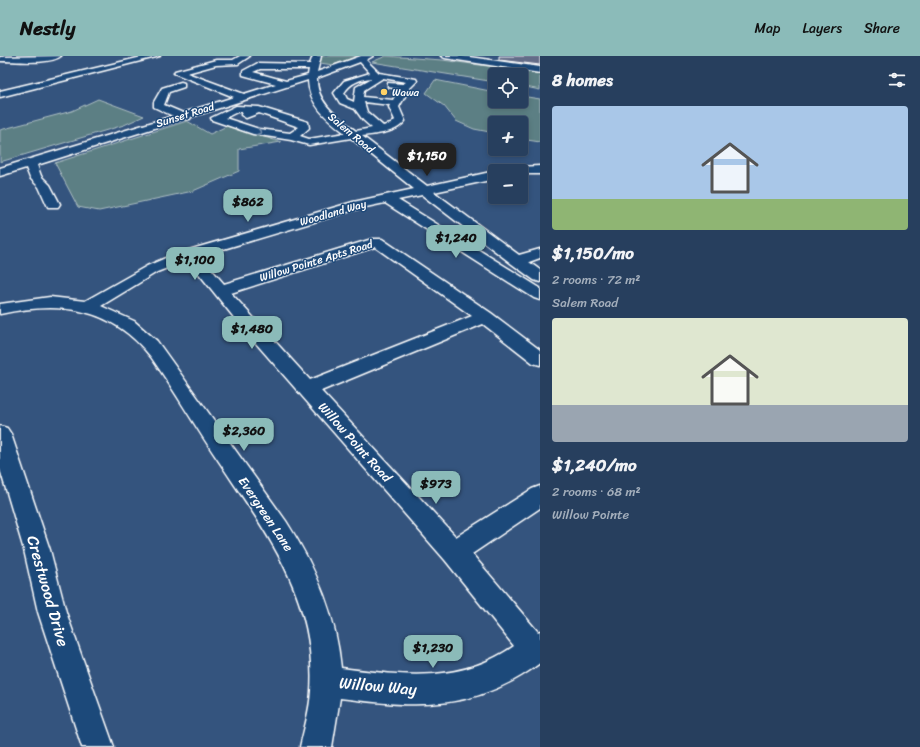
<!DOCTYPE html>
<meta charset="utf-8">
<style>
:root{--surface:#273f5e;--page:#334a67;--text:#f1f3f6;--muted:#a4afbc;--line:#435873;--accent:#8bbbb9}
body{margin:0;font-family:Sriracha,sans-serif;background:var(--page);color:var(--text);height:100vh;display:flex;flex-direction:column;font-size:15px;white-space:nowrap}
*{box-sizing:border-box;margin:0}
p{font-size:13px;color:var(--muted)}
.icon{flex:none;width:22px;height:22px;fill:none;stroke:currentColor;stroke-width:2;stroke-linecap:round;stroke-linejoin:round}
.map{position:relative;flex:1;overflow:hidden}
.panel{display:flex;flex-direction:column;background:var(--surface);width:380px}
.panel>*{flex:none}
.controls{position:absolute;left:488px;top:12px;display:grid;gap:8px}
.controls a{display:grid;place-items:center;width:40px;height:40px;border-radius:4px;background:var(--surface);box-shadow:0 2px 6px #0003,0 0 0 1px var(--line);font-size:20px}
.price{position:absolute;translate:-50% -34px;padding:0 9px;border-radius:8px;background:var(--accent);color:#111;font-size:13px;line-height:26px;filter:drop-shadow(0 1px 2px #0008)}
.price::after{content:'';position:absolute;left:50%;top:24px;width:12px;height:9px;margin-left:-6px;background:inherit;clip-path:polygon(0 0,100% 0,50% 100%)}
.price.active{background:#222;color:#fff}
ul{padding:0;list-style:none}
li{display:grid;align-content:center;gap:8px;height:212px;padding:0 12px}
li span{display:grid;place-items:center;height:124px;border-radius:4px;color:#555}
li>.icon{margin-inline-start:auto}
span .icon{width:72px;height:72px;fill:#fffc;stroke-width:1}
li b{font-size:17px}
h2{display:flex;justify-content:space-between;align-items:center;height:48px;padding:0 12px;font-size:17px}
header{display:flex;align-items:center;gap:24px;box-sizing:border-box;height:56px;padding:0 20px;background:var(--accent);color:#111}
header strong{font-size:19px}
nav{display:flex;gap:22px;margin-inline-start:auto;font-size:14px}
main{display:flex;flex:1;min-height:0}
.map>svg:first-child{display:block}
.green{fill:#5c7f84;stroke:#aebfc2}
.building{fill:#646c88;stroke:#fff}
.lines{fill:none;stroke-linecap:round;stroke-linejoin:round}
.minor-casing{stroke:#fff;stroke-width:3}
.minor{fill:#1f4a7a;fill-rule:evenodd}
.oneway{stroke:#7992af}
.poi-dot{fill:#ffd166;stroke:#1f4a7a;stroke-width:1.5}
.labels{text-anchor:middle;dominant-baseline:central;stroke-width:3;stroke-linejoin:round;paint-order:stroke}
.far-poi-label{font-size:11px;fill:#fff;stroke:#1f4a7a;text-anchor:start}
.far-street-label{font-size:11px;fill:#fff;stroke:#1f4a7a}
.street-label{font-size:13px;fill:#fff;stroke:#1f4a7a}
.near-street-label{font-size:16px;fill:#fff;stroke:#1f4a7a}
</style>
<header>
<strong>Nestly</strong>
<nav><a>Map</a><a>Layers</a><a>Share</a></nav>
</header>
<main>
<div class="map">
<svg width="540" height="691" viewBox="0 0 540 691">
<rect width="100%" height="100%" fill="#34547e"/>
<filter id="ink" filterUnits="userSpaceOnUse"><feTurbulence type="fractalNoise" baseFrequency=".025" numOctaves="2"/><feDisplacementMap in="SourceGraphic" scale="8" xChannelSelector="R" yChannelSelector="G"/><feConvolveMatrix kernelMatrix="1 2 1 2 8 2 1 2 1" color-interpolation-filters="sRGB"/></filter>
<g filter="url(#ink)">
<g class="green">
<path d="M 322,0 L 359,0 L 333,9 L 320,7 Z"/>
<path d="M 386,0 L 442,4 L 540,17 L 540,34 L 521,30 L 521,19 L 495,19 L 495,26 L 372,6 Z"/>
<path d="M 435,24 L 495,36 L 495,45 L 521,45 L 521,40 L 540,43 L 540,86 L 521,83 L 521,67 L 495,67 L 495,77 L 474,73 L 456,65 L 444,50 L 426,37 Z"/>
<path d="M 98,43 L 144,60 L 124,69 L 0,106 L 0,74 L 72,55 Z"/>
<path d="M 187,65 L 210,78 L 227,70 L 281,86 L 239,93 L 239,115 L 193,135 L 99,155 L 78,151 L 55,107 Z"/>
</g>
<path class="building" d="M 499,0 L 540,0 L 540,9 L 499,4 Z"/>
<g class="lines">
<g class="minor-casing">
<g id="minor">
<path d="M 61,0 C 51,9 14,5 0,5 L 0,1 Z"/>
<path d="M 146,0 L 160,0 L 0,41 L 0,35 Z"/>
<path d="M 240,0 L 250,0 L 238,8 L 216,9 L 187,17 L 244,38 L 276,28 L 243,19 L 243,15 L 258,7 L 310,8 L 313,0 L 321,0 L 317,16 L 361,0 L 373,0 L 366,4 L 379,17 L 416,23 L 417,25 L 409,33 L 399,51 L 405,65 C 396,77 377,78 362,80 L 427,130 L 495,115 L 495,123 L 434,136 L 519,199 L 540,193 L 540,202 L 529,206 L 540,214 L 540,226 L 534,224 L 512,208 L 422,139 L 398,144 L 540,232 L 540,244 L 534,242 L 385,147 L 361,152 L 200,200 L 224,228 L 372,183 L 382,183 L 491,257 L 540,294 L 540,309 L 533,307 L 483,268 L 321,335 L 456,481 L 532,433 L 540,430 L 540,452 L 472,498 L 538,576 L 540,575 L 540,607 C 474,656 418,652 340,642 L 332,691 L 300,691 C 304,673 310,654 311,635 C 317,543 268,479 220,407 C 196,372 175,335 151,301 C 111,250 59,245 0,258 L 0,248 L 50,241 L 85,245 L 147,210 L 175,198 L 353,146 L 414,133 L 351,82 L 309,89 L 291,84 L 253,78 L 212,64 L 211,62 L 236,50 L 259,51 L 308,66 L 309,72 L 300,80 L 309,83 L 345,77 C 327,63 309,49 308,24 L 191,61 L 190,63 L 183,63 L 37,109 L 41,120 L 50,129 L 60,148 L 58,151 L 48,151 L 39,131 L 30,122 L 26,112 L 0,120 L 0,112 L 173,60 L 154,51 L 154,46 L 162,32 L 181,26 L 184,27 L 184,31 L 169,36 L 164,49 L 183,57 L 234,41 L 174,17 L 175,15 L 216,4 L 233,4 ZM 360,6 L 370,17 L 344,25 L 334,37 L 340,47 L 355,53 L 363,64 L 372,72 L 356,75 C 338,61 316,47 317,22 ZM 260,13 L 309,13 L 308,19 L 286,25 L 253,16 ZM 372,22 L 356,31 L 354,46 L 347,43 L 344,37 C 350,27 360,23 372,22 ZM 383,22 L 406,26 L 403,28 L 388,27 L 388,31 L 399,33 L 393,44 L 363,41 L 364,34 ZM 364,46 L 390,49 L 389,51 L 395,64 L 391,68 L 383,70 L 367,56 ZM 237,56 L 244,56 L 241,59 L 246,62 L 259,57 L 299,71 L 290,77 L 259,73 L 225,62 ZM 375,191 L 472,260 L 310,324 L 231,237 ZM 188,204 L 240,269 L 445,504 L 514,590 C 460,628 403,620 341,612 C 336,558 315,510 286,465 L 157,285 L 134,265 L 101,250 L 157,216 Z"/>
<path d="M 441,0 L 462,0 L 540,11 L 540,17 L 445,2 Z"/>
<path d="M 540,110 L 540,118 L 521,118 L 521,115 L 511,115 L 517,111 Z"/>
<path d="M 0,370 L 7,372 L 11,378 L 50,494 L 66,556 L 114,691 L 82,691 L 38,556 L 24,494 L 0,413 Z"/>
</g>
</g>
<use href="#minor" class="minor"/>
</g>
<defs><path id="oneway-chevron" d="M-2-3.5L2.5 0L-2 3.5" fill="none" stroke-width="1.6" stroke-linecap="round" stroke-linejoin="round"/></defs>
<use class="oneway" href="#oneway-chevron" transform="translate(259 76) rotate(15)"/>
</g>
<circle class="poi-dot" cx="384" cy="36" r="4"/>
<g class="labels">
<g class="far-poi-label">
<text x="392" y="36">Wawa</text>
</g>
<g class="far-street-label">
<text transform="translate(185 59) rotate(-17)">Sunset Road</text>
<text transform="translate(351 77) rotate(40)">Salem Road</text>
<text transform="translate(333 157) rotate(-16)">Woodland Way</text>
<text transform="translate(316 205) rotate(-17)">Willow Pointe Apts Road</text>
</g>
<g class="street-label">
<text transform="translate(355 386) rotate(48)">Willow Point Road</text>
<text transform="translate(266 458) rotate(56)">Evergreen Lane</text>
</g>
<g class="near-street-label">
<text transform="translate(48 535) rotate(74)">Crestwood Drive</text>
<text transform="translate(378 630) rotate(5)">Willow Way</text>
</g>
</g>
</svg>
<div class="controls">
<a><svg class="icon" aria-label="locate" viewBox="0 0 24 24"><circle cx="12" cy="12" r="6"/><path d="M12 2v4M12 18v4M2 12h4M18 12h4"/></svg></a>
<a>+</a>
<a>−</a>
</div>
<b class="price active" style="left:427px;top:121px">$1,150</b>
<b class="price" style="left:248px;top:167px">$862</b>
<b class="price" style="left:456px;top:203px">$1,240</b>
<b class="price" style="left:195px;top:225px">$1,100</b>
<b class="price" style="left:252px;top:294px">$1,480</b>
<b class="price" style="left:244px;top:396px">$2,360</b>
<b class="price" style="left:436px;top:449px">$973</b>
<b class="price" style="left:433px;top:613px">$1,230</b>
</div>
<section class="panel">
<h2>8 homes<svg class="icon" aria-label="filters" viewBox="0 0 24 24"><path d="M4 7h16M4 17h16"/><circle cx="9" cy="7" r="2"/><circle cx="15" cy="17" r="2"/></svg></h2>
<ul>
<li><span style="background:linear-gradient(#a9c7e8 75%,#8fb573 0)"><svg class="icon" aria-label="home" viewBox="0 0 24 24"><path d="M3 11l9-7 9 7M6 9v11h12V9"/></svg></span><div><b>$1,150/mo</b><p>2 rooms · 72 m²</p><p>Salem Road</p></div></li>
<li><span style="background:linear-gradient(#dfe7d0 70%,#9aa5b1 0)"><svg class="icon" aria-label="home" viewBox="0 0 24 24"><path d="M3 11l9-7 9 7M6 9v11h12V9"/></svg></span><div><b>$1,240/mo</b><p>2 rooms · 68 m²</p><p>Willow Pointe</p></div></li>
</ul>
</section>
</main>
